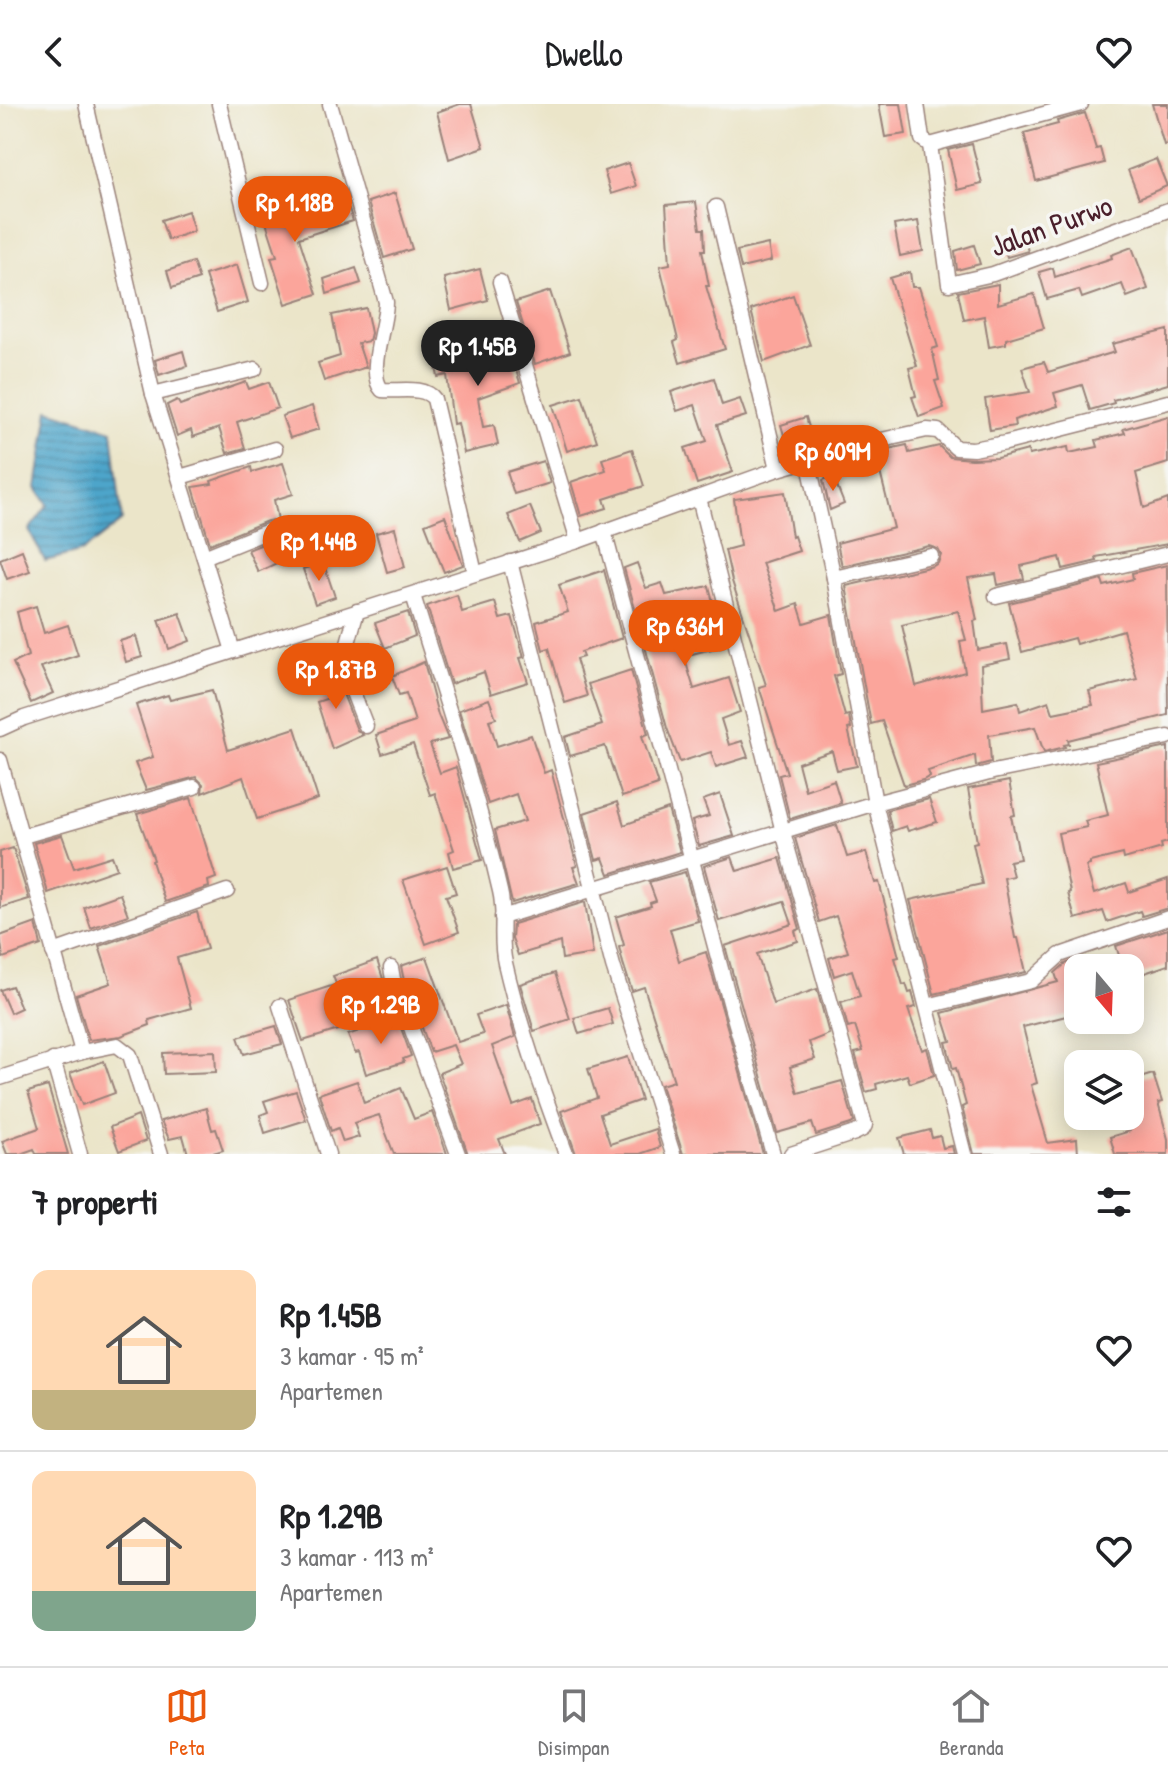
<!DOCTYPE html>
<html lang="id">
<meta charset="utf-8">
<style>
:root{--surface:#fff;--page:#f2f2f2;--text:#202124;--muted:#757577;--line:#e0e0e0;--accent:#ea580c}
body{margin:0;font-family:"Patrick Hand",sans-serif;background:var(--page);color:var(--text);height:100vh;display:flex;flex-direction:column;font-size:30px;white-space:nowrap}
*{box-sizing:border-box;margin:0}
p{font-size:26px;color:var(--muted)}
.icon{flex:none;width:44px;height:44px;fill:none;stroke:currentColor;stroke-width:2;stroke-linecap:round;stroke-linejoin:round}
.map{position:relative;height:1050px;overflow:hidden}
.details{display:flex;flex-direction:column;background:var(--surface);flex:1}
.details>*{flex:none}
.needle{width:52px;rotate:161deg}
.controls{position:absolute;left:1064px;top:850px;display:grid;gap:16px}
.controls a{display:grid;place-items:center;width:80px;height:80px;border-radius:16px;background:var(--surface);box-shadow:0 4px 20px #0003;font-size:40px}
.price{position:absolute;translate:-50% -68px;padding:0 18px;border-radius:28px;background:var(--accent);color:#fff;font-size:26px;line-height:52px;filter:drop-shadow(0 2px 4px #0008)}
.price::after{content:'';position:absolute;left:50%;top:48px;width:24px;height:18px;margin-left:-12px;background:inherit;clip-path:polygon(0 0,100% 0,50% 100%)}
.price.current{background:#222;color:#fff}
ul{padding:0;list-style:none}
li{display:flex;align-items:center;gap:24px;height:200px;padding:0 32px}
li+li{border-top:2px solid var(--line)}
li span{display:grid;place-items:center;flex:none;width:224px;height:160px;border-radius:16px;color:#555}
li>.icon{margin-inline-start:auto}
span .icon{width:96px;height:96px;fill:#fffc;stroke-width:1}
li b{font-size:34px}
h2{display:flex;justify-content:space-between;align-items:center;height:96px;padding:0 32px;font-size:34px}
header{display:flex;justify-content:space-between;align-items:center;height:104px;padding:0 32px;background:var(--surface);font-size:36px;font-weight:600}
.dock{display:flex;justify-content:space-around;align-items:center;height:112px;border-top:2px solid var(--line);background:var(--surface);font-size:22px;color:var(--muted)}
.dock a{display:grid;justify-items:center;gap:4px}
.dock .current{color:var(--accent)}
.map>svg:first-child{display:block}
.water{fill:url(#water-rules);stroke:#4c627a;stroke-width:2}
.building{fill:#fba59b;fill-rule:evenodd}
.lines{fill:none;stroke-linecap:round;stroke-linejoin:round}
.minor-casing{stroke:#9a827a;stroke-width:17}
.minor{stroke:#fff;stroke-width:14}
.labels{text-anchor:middle;dominant-baseline:central;stroke-width:7;stroke-linejoin:round;paint-order:stroke}
.street-label{font-size:30px;fill:#4a1f2b;stroke:#f6f6f2}
</style>
<header><svg class="icon" aria-label="back" viewBox="0 0 24 24"><path d="M15 5l-7 7 7 7"/></svg>Dwello<svg class="icon" aria-label="heart" viewBox="0 0 24 24"><path d="M12 20l-8-8c-3-5 5-10 8-4 3-6 11-1 8 4z"/></svg></header>
<div class="map">
<svg width="1168" height="1050" viewBox="0 0 1168 1050">
<defs>
<pattern id="water-rules" width="6" height="5" patternUnits="userSpaceOnUse" patternTransform="scale(2)"><rect width="6" height="5" fill="#4da5ca"/><path d="M0 2.5h6" fill="none" stroke="#4286a4"/></pattern>
</defs>
<rect width="100%" height="100%" fill="#f6f6f2"/>
<filter id="ink" filterUnits="userSpaceOnUse"><feTurbulence type="fractalNoise" baseFrequency=".0125" numOctaves="2"/><feDisplacementMap in="SourceGraphic" scale="16" xChannelSelector="R" yChannelSelector="G"/><feConvolveMatrix kernelMatrix="1 2 1 2 8 2 1 2 1" color-interpolation-filters="sRGB"/></filter>
<filter id="wash" filterUnits="userSpaceOnUse"><feTurbulence type="fractalNoise" baseFrequency=".006" numOctaves="4" result="noise"/><feDisplacementMap in="SourceGraphic" scale="32" xChannelSelector="R" yChannelSelector="G"/><feGaussianBlur stdDeviation="1.8" result="paint"/><feColorMatrix in="noise" values="0 0 0 0 0 0 0 0 0 0 0 0 0 0 0 0 0 1.4 0 .05"/><feComposite in="paint" operator="in"/></filter>
<g filter="url(#wash)">
<rect width="100%" height="100%" fill="#ebe5c9"/>
<path class="water" d="M 49,306 L 112,326 L 122,417 L 83,447 L 45,457 L 29,426 L 48,401 L 37,384 Z"/>
<g id="blocks">
<g class="building">
<path d="M 460,0 L 471,0 L 484,43 L 449,55 L 437,8 Z"/>
<path d="M 879,0 L 901,0 L 906,30 L 885,33 Z"/>
<path d="M 1152,0 L 1168,0 L 1168,40 L 1164,41 Z"/>
<path d="M 1085,9 L 1096,45 L 1100,44 L 1104,59 L 1036,77 L 1024,29 L 1058,20 L 1057,17 Z"/>
<path d="M 972,40 L 982,80 L 957,86 L 948,46 Z"/>
<path d="M 1156,55 L 1167,82 L 1139,94 L 1128,66 Z"/>
<path d="M 628,59 L 636,82 L 611,90 L 604,67 Z"/>
<path d="M 294,89 L 303,118 L 349,105 L 353,117 L 299,134 L 317,190 L 286,200 L 271,153 L 277,152 L 260,100 Z"/>
<path d="M 395,89 L 412,145 L 384,154 L 368,98 Z"/>
<path d="M 696,98 L 700,125 L 704,125 L 705,146 L 702,146 L 709,182 L 706,182 L 725,245 L 680,259 L 674,238 L 678,236 L 660,162 L 670,160 L 666,101 Z"/>
<path d="M 188,107 L 194,127 L 168,136 L 161,116 Z"/>
<path d="M 918,117 L 923,147 L 900,152 L 894,121 Z"/>
<path d="M 1023,131 L 1028,147 L 1007,153 L 1002,136 Z"/>
<path d="M 768,140 L 771,157 L 741,164 L 737,147 Z"/>
<path d="M 974,141 L 980,160 L 957,166 L 955,147 Z"/>
<path d="M 1132,143 L 1148,185 L 1127,193 L 1122,180 L 1082,194 L 1079,186 L 1047,195 L 1039,168 L 1053,164 L 1055,173 L 1112,154 L 1111,151 Z"/>
<path d="M 193,158 L 199,175 L 172,184 L 167,167 Z"/>
<path d="M 237,161 L 248,198 L 217,208 L 205,171 Z"/>
<path d="M 356,164 L 361,179 L 327,190 L 324,175 Z"/>
<path d="M 480,165 L 488,196 L 451,206 L 444,174 Z"/>
<path d="M 910,168 L 912,183 L 919,183 L 938,243 L 932,245 L 939,276 L 935,277 L 944,304 L 919,313 L 912,293 L 916,292 L 909,264 L 917,262 L 890,174 Z"/>
<path d="M 998,180 L 998,200 L 1034,190 L 1044,224 L 1006,235 L 1006,240 L 989,243 L 984,212 L 964,216 L 958,188 Z"/>
<path d="M 550,187 L 570,248 L 535,260 L 516,198 Z"/>
<path d="M 793,191 L 810,241 L 764,258 L 751,206 Z"/>
<path d="M 366,204 L 371,229 L 369,237 L 358,239 L 366,263 L 324,277 L 318,259 L 340,252 L 332,211 Z"/>
<path d="M 1168,226 L 1168,280 L 1113,296 L 1114,299 L 1090,306 L 1082,281 L 1054,289 L 1058,302 L 1014,316 L 1015,322 L 990,326 L 985,295 L 1030,288 L 1022,264 L 1044,258 L 1048,268 L 1115,248 L 1112,240 Z"/>
<path d="M 505,231 L 520,279 L 478,294 L 483,323 L 494,321 L 498,341 L 464,349 L 458,319 L 453,320 L 447,271 L 438,273 L 435,258 L 471,252 L 469,244 Z"/>
<path d="M 183,247 L 187,262 L 159,271 L 155,256 Z"/>
<path d="M 714,274 L 722,301 L 740,295 L 746,312 L 717,321 L 733,368 L 697,380 L 685,344 L 707,337 L 695,301 L 677,307 L 671,288 Z"/>
<path d="M 246,278 L 249,285 L 269,278 L 278,304 L 237,318 L 245,344 L 227,349 L 219,324 L 193,333 L 191,326 L 177,332 L 167,301 L 177,296 L 180,301 Z"/>
<path d="M 582,292 L 597,337 L 567,347 L 553,301 Z"/>
<path d="M 312,302 L 319,325 L 290,334 L 282,312 Z"/>
<path d="M 1168,312 L 1168,359 L 1136,369 L 1144,404 L 1168,395 L 1168,440 L 1096,453 L 1097,457 L 1063,465 L 1060,453 L 1021,462 L 1024,475 L 998,481 L 996,470 L 968,474 L 977,516 L 974,517 L 978,546 L 1007,540 L 1010,555 L 981,561 L 983,605 L 1018,598 L 1020,607 L 1049,597 L 1053,609 L 1093,601 L 1089,587 L 1137,575 L 1123,526 L 1076,540 L 1074,534 L 1022,548 L 1009,499 L 1102,476 L 1104,482 L 1133,475 L 1132,469 L 1167,461 L 1168,611 L 1068,636 L 1069,640 L 1064,641 L 1065,643 L 1044,648 L 1035,623 L 989,631 L 991,658 L 976,662 L 975,651 L 928,667 L 930,672 L 923,676 L 904,681 L 882,617 L 871,620 L 846,482 L 933,462 L 938,459 L 941,451 L 938,445 L 929,442 L 842,462 L 837,439 L 894,424 L 875,348 L 907,341 L 909,349 L 939,342 L 950,353 L 972,355 L 997,354 L 1028,346 L 1029,351 L 1068,343 L 1069,349 L 1098,343 L 1096,336 L 1125,329 L 1123,325 ZM 958,507 L 966,536 L 960,537 L 965,568 L 916,582 L 902,521 Z"/>
<path d="M 806,313 L 811,330 L 786,338 L 781,321 Z"/>
<path d="M 632,345 L 644,382 L 604,395 L 607,404 L 581,412 L 571,378 L 606,366 L 602,355 Z"/>
<path d="M 543,357 L 550,379 L 514,390 L 507,368 Z"/>
<path d="M 283,359 L 293,390 L 274,396 L 279,421 L 273,416 L 267,417 L 210,440 L 193,383 L 212,380 L 211,377 L 251,363 L 252,368 Z"/>
<path d="M 833,372 L 844,400 L 830,406 L 823,376 Z"/>
<path d="M 785,388 L 792,433 L 794,432 L 799,447 L 762,459 L 779,507 L 798,500 L 804,519 L 831,511 L 841,570 L 834,572 L 845,612 L 849,611 L 851,624 L 848,625 L 857,662 L 837,666 L 832,647 L 798,659 L 805,686 L 834,676 L 841,699 L 790,715 L 779,671 L 787,669 L 759,583 L 766,581 L 732,477 L 725,446 L 740,442 L 734,395 Z"/>
<path d="M 530,402 L 541,429 L 520,438 L 508,411 Z"/>
<path d="M 445,412 L 463,461 L 444,468 L 425,420 Z"/>
<path d="M 395,424 L 405,463 L 387,468 L 376,429 Z"/>
<path d="M 281,427 L 282,432 L 292,428 L 305,456 L 291,462 L 287,454 L 258,468 L 248,446 L 275,435 Z"/>
<path d="M 22,446 L 30,467 L 7,475 L 0,455 Z"/>
<path d="M 323,458 L 335,493 L 315,500 L 303,465 Z"/>
<path d="M 637,459 L 646,484 L 662,479 L 666,491 L 709,482 L 724,542 L 684,552 L 694,585 L 729,574 L 740,608 L 721,615 L 729,641 L 742,637 L 748,653 L 716,663 L 711,648 L 680,658 L 667,624 L 624,464 Z"/>
<path d="M 604,466 L 622,534 L 581,548 L 583,553 L 576,555 L 587,592 L 565,599 L 549,544 L 543,546 L 536,518 L 568,508 L 559,481 Z"/>
<path d="M 457,491 L 462,508 L 495,498 L 500,515 L 512,512 L 524,553 L 520,554 L 528,578 L 491,590 L 484,568 L 451,580 L 427,502 Z"/>
<path d="M 36,502 L 44,529 L 68,521 L 78,551 L 41,563 L 53,589 L 31,599 L 13,559 L 28,552 L 17,508 Z"/>
<path d="M 408,508 L 415,532 L 385,544 L 375,519 Z"/>
<path d="M 180,509 L 190,537 L 169,545 L 159,516 Z"/>
<path d="M 136,532 L 142,553 L 126,558 L 120,537 Z"/>
<path d="M 379,546 L 389,578 L 363,586 L 354,554 Z"/>
<path d="M 424,558 L 438,611 L 448,635 L 430,640 L 440,669 L 456,663 L 482,756 L 453,764 L 449,748 L 454,746 L 435,689 L 430,691 L 413,640 L 382,650 L 376,631 L 415,618 L 406,589 L 399,591 L 392,572 Z"/>
<path d="M 335,561 L 338,577 L 357,626 L 363,631 L 332,645 L 317,598 L 329,594 L 318,568 Z"/>
<path d="M 631,566 L 648,630 L 642,632 L 658,681 L 622,693 L 605,642 L 570,652 L 565,633 L 602,621 L 588,580 Z"/>
<path d="M 212,586 L 228,646 L 295,624 L 318,695 L 257,715 L 243,673 L 202,689 L 203,680 L 196,673 L 146,686 L 135,659 L 153,653 L 136,601 L 168,591 L 170,596 Z"/>
<path d="M 489,595 L 496,614 L 489,616 L 497,642 L 531,631 L 544,669 L 551,666 L 577,762 L 573,763 L 579,779 L 512,799 L 495,726 L 525,717 L 516,690 L 488,700 L 459,606 Z"/>
<path d="M 1168,643 L 1168,738 L 1161,740 L 1162,744 L 1124,755 L 1123,750 L 1090,758 L 1090,761 L 1086,762 L 1094,790 L 1126,779 L 1129,788 L 1168,775 L 1168,804 L 1142,812 L 1140,807 L 1107,818 L 1103,807 L 1075,815 L 1068,789 L 1070,788 L 1058,729 L 1087,723 L 1085,717 L 1108,711 L 1096,658 Z"/>
<path d="M 1009,677 L 1015,711 L 1011,712 L 1020,755 L 1009,757 L 1013,772 L 1004,774 L 1015,834 L 1018,834 L 1026,868 L 934,890 L 910,796 L 982,780 L 973,739 L 977,738 L 968,685 Z"/>
<path d="M 720,690 L 734,732 L 699,742 L 692,717 L 709,712 L 703,696 Z"/>
<path d="M 191,694 L 216,774 L 208,777 L 209,783 L 165,798 L 152,757 L 154,756 L 137,710 Z"/>
<path d="M 929,695 L 937,718 L 908,727 L 906,722 L 892,727 L 887,706 Z"/>
<path d="M 617,698 L 624,721 L 668,705 L 680,748 L 609,770 L 603,754 L 596,756 L 584,709 Z"/>
<path d="M 837,721 L 847,753 L 866,748 L 875,779 L 879,778 L 899,853 L 895,854 L 903,881 L 906,880 L 909,889 L 912,888 L 916,903 L 908,905 L 922,946 L 927,944 L 934,971 L 910,979 L 907,971 L 876,980 L 877,985 L 866,988 L 855,949 L 863,947 L 855,922 L 848,924 L 841,898 L 860,892 L 852,866 L 834,872 L 829,854 L 848,848 L 836,812 L 819,818 L 795,734 Z"/>
<path d="M 62,731 L 74,764 L 112,752 L 117,765 L 48,789 L 34,739 Z"/>
<path d="M 13,744 L 29,795 L 0,804 L 0,748 Z"/>
<path d="M 732,753 L 737,767 L 780,754 L 800,825 L 795,827 L 798,837 L 757,850 L 773,900 L 817,885 L 829,930 L 809,938 L 815,955 L 790,963 L 798,989 L 842,977 L 854,1018 L 851,1020 L 816,1031 L 812,1019 L 777,1029 L 725,842 L 792,820 L 784,797 L 719,817 L 704,762 Z"/>
<path d="M 447,762 L 456,789 L 446,792 L 459,828 L 426,840 L 403,776 Z"/>
<path d="M 685,768 L 698,817 L 670,825 L 679,857 L 706,848 L 763,1050 L 683,1050 L 661,981 L 674,977 L 644,883 L 632,887 L 623,859 L 619,843 L 624,841 L 616,813 L 651,802 L 650,799 L 656,797 L 649,778 Z"/>
<path d="M 120,790 L 128,811 L 91,824 L 84,803 Z"/>
<path d="M 585,798 L 593,850 L 562,855 L 560,838 L 518,851 L 512,835 L 513,820 Z"/>
<path d="M 197,808 L 207,845 L 177,854 L 191,904 L 149,916 L 150,921 L 121,932 L 89,936 L 76,891 L 111,879 L 99,842 Z"/>
<path d="M 36,819 L 41,841 L 3,854 L 0,832 Z"/>
<path d="M 1168,825 L 1168,861 L 1130,874 L 1130,864 L 1123,864 L 1116,842 Z"/>
<path d="M 427,853 L 458,938 L 483,930 L 476,911 L 506,901 L 515,933 L 492,942 L 513,1002 L 532,995 L 540,1020 L 499,1035 L 505,1050 L 468,1050 L 439,969 L 461,960 L 453,941 L 431,948 L 403,872 L 401,862 Z"/>
<path d="M 1078,855 L 1078,909 L 1023,923 L 1037,979 L 1031,981 L 1048,1039 L 1077,1035 L 1078,1050 L 974,1050 L 962,1003 L 966,1001 L 956,964 L 953,965 L 946,938 L 951,937 L 942,909 L 1058,878 L 1055,869 L 1065,860 Z"/>
<path d="M 377,856 L 383,875 L 340,890 L 333,872 Z"/>
<path d="M 555,869 L 570,915 L 534,927 L 520,880 Z"/>
<path d="M 334,881 L 348,923 L 303,937 L 289,896 Z"/>
<path d="M 12,882 L 21,904 L 10,909 L 0,886 Z"/>
<path d="M 608,904 L 613,920 L 579,930 L 574,914 Z"/>
<path d="M 397,913 L 411,952 L 403,955 L 404,958 L 366,970 L 359,948 L 355,949 L 348,931 Z"/>
<path d="M 276,922 L 282,940 L 244,950 L 238,933 Z"/>
<path d="M 215,947 L 216,968 L 164,970 L 163,949 Z"/>
<path d="M 628,953 L 641,996 L 600,1010 L 610,1040 L 655,1025 L 660,1043 L 640,1050 L 576,1050 L 561,1007 L 597,994 L 588,965 Z"/>
<path d="M 104,957 L 115,989 L 82,1001 L 70,969 Z"/>
<path d="M 1153,970 L 1162,998 L 1158,999 L 1168,1035 L 1168,1050 L 1115,1050 L 1110,1033 L 1130,1027 L 1130,977 Z"/>
<path d="M 357,977 L 364,999 L 401,984 L 414,1015 L 432,1008 L 447,1050 L 394,1050 L 379,1011 L 354,1019 L 359,1033 L 343,1038 L 338,1024 L 331,1027 L 319,990 Z"/>
<path d="M 48,982 L 68,1050 L 36,1050 L 34,1045 L 20,1050 L 7,1050 L 2,1037 L 39,1024 L 28,988 Z"/>
<path d="M 296,987 L 306,1016 L 265,1029 L 260,1011 L 268,1008 L 264,997 Z"/>
<path d="M 206,1004 L 212,1026 L 216,1025 L 223,1046 L 210,1050 L 188,1050 L 183,1032 L 169,1035 L 161,1017 Z"/>
<path d="M 138,1012 L 146,1037 L 119,1047 L 110,1023 Z"/>
<path d="M 930,1026 L 932,1034 L 940,1032 L 943,1044 L 952,1042 L 954,1050 L 904,1050 L 899,1034 Z"/>
</g>
</g>
</g>
<g filter="url(#ink)">
<use href="#blocks" fill-opacity="0" stroke="#9a827a" stroke-width="2"/>
<g class="lines">
<g class="minor-casing">
<g id="minor">
<path d="M 86,0 L 153,290 L 233,547"/>
<path d="M 219,0 L 262,179"/>
<path d="M 330,0 L 386,198 C 386,222 366,269 382,286 C 398,288 424,281 434,295 L 475,469"/>
<path d="M 917,0 L 922,35 L 930,41 L 949,180 L 993,170 L 1168,106"/>
<path d="M 930,41 L 1081,0"/>
<path d="M 716,103 L 778,365"/>
<path d="M 500,178 L 578,437"/>
<path d="M 153,290 L 255,265"/>
<path d="M 808,356 L 834,474 L 875,699 L 964,1050"/>
<path d="M 180,373 L 275,345"/>
<path d="M 699,394 L 783,728 L 865,1021 L 863,1025 L 855,1029 L 791,1050"/>
<path d="M 604,427 L 732,906 L 773,1050"/>
<path d="M 204,453 L 271,426"/>
<path d="M 510,458 L 613,862 L 673,1050"/>
<path d="M 834,474 L 931,452"/>
<path d="M 413,491 C 443,589 477,687 500,787 C 506,811 499,835 505,859 C 520,924 543,988 566,1050"/>
<path d="M 996,492 L 1168,450"/>
<path d="M 357,507 L 344,553 L 347,573 L 366,622"/>
<path d="M 0,625 L 24,614 L 578,437 L 778,365 L 868,339 L 927,326 L 938,327 L 956,344 L 973,345 L 1006,339 L 1168,298"/>
<path d="M 0,656 L 82,948 L 0,974"/>
<path d="M 23,732 L 194,683"/>
<path d="M 502,813 L 875,699 L 993,668 L 1168,633"/>
<path d="M 53,848 L 227,787"/>
<path d="M 391,864 L 393,875 L 458,1050"/>
<path d="M 280,902 L 328,1050"/>
<path d="M 927,902 L 1031,877 L 1060,851 L 1168,814"/>
<path d="M 82,948 L 117,941 L 130,951 L 161,1050"/>
<path d="M 53,956 L 80,1050"/>
</g>
</g>
<use href="#minor" class="minor"/>
</g>
</g>
<g class="labels">
<g class="street-label">
<text transform="translate(1051 121) rotate(-20)">Jalan Purwo</text>
</g>
</g>
</svg>
<div class="controls">
<a><svg class="needle" viewBox="-14 -14 28 28"><path d="M0-13l5 13h-10z" fill="#e53935"/><path d="M0 13l5-13h-10z" fill="#757577"/></svg></a>
<a><svg class="icon" aria-label="layers" viewBox="0 0 24 24"><path d="M12 4l9 5-9 5-9-5zM3 14l9 5 9-5"/></svg></a>
</div>
<b class="price" style="left:295px;top:140px">Rp 1.18B</b>
<b class="price current" style="left:478px;top:284px">Rp 1.45B</b>
<b class="price" style="left:833px;top:389px">Rp 609M</b>
<b class="price" style="left:319px;top:479px">Rp 1.44B</b>
<b class="price" style="left:685px;top:564px">Rp 636M</b>
<b class="price" style="left:336px;top:607px">Rp 1.87B</b>
<b class="price" style="left:381px;top:942px">Rp 1.29B</b>
</div>
<section class="details">
<h2>7 properti<svg class="icon" aria-label="filters" viewBox="0 0 24 24"><path d="M4 7h16M4 17h16"/><circle cx="9" cy="7" r="2"/><circle cx="15" cy="17" r="2"/></svg></h2>
<ul>
<li><span style="background:linear-gradient(#ffd9b3 75%,#c2b280 0)"><svg class="icon" aria-label="home" viewBox="0 0 24 24"><path d="M3 11l9-7 9 7M6 9v11h12V9"/></svg></span><div><b>Rp 1.45B</b><p>3 kamar · 95 m²</p><p>Apartemen</p></div><svg class="icon" aria-label="heart" viewBox="0 0 24 24"><path d="M12 20l-8-8c-3-5 5-10 8-4 3-6 11-1 8 4z"/></svg></li>
<li><span style="background:linear-gradient(#ffd9b3 75%,#7fa58c 0)"><svg class="icon" aria-label="home" viewBox="0 0 24 24"><path d="M3 11l9-7 9 7M6 9v11h12V9"/></svg></span><div><b>Rp 1.29B</b><p>3 kamar · 113 m²</p><p>Apartemen</p></div><svg class="icon" aria-label="heart" viewBox="0 0 24 24"><path d="M12 20l-8-8c-3-5 5-10 8-4 3-6 11-1 8 4z"/></svg></li>
</ul>
</section>
<nav class="dock">
<a class="current"><svg class="icon" aria-label="map" viewBox="0 0 24 24"><path d="M3 6l6-2 6 2 6-2v14l-6 2-6-2-6 2zM9 4v14M15 6v14"/></svg>Peta</a>
<a><svg class="icon" aria-label="saved" viewBox="0 0 24 24"><path d="M7 4h10v16l-5-4-5 4z"/></svg>Disimpan</a>
<a><svg class="icon" aria-label="home" viewBox="0 0 24 24"><path d="M3 11l9-7 9 7M6 9v11h12V9"/></svg>Beranda</a>
</nav>
